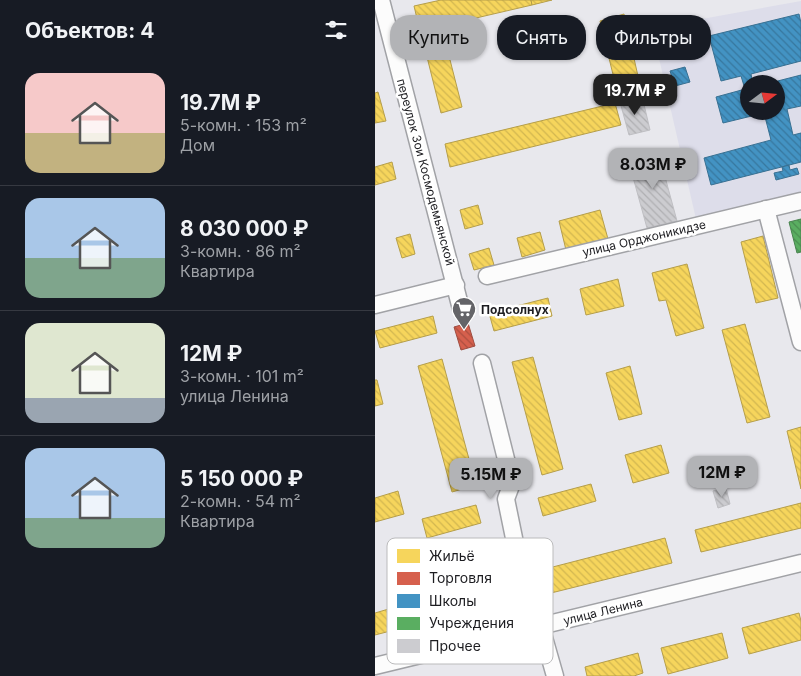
<!DOCTYPE html>
<html lang="ru">
<meta charset="utf-8">
<style>
:root{--surface:#171b24;--page:#242831;--text:#f1f3f6;--muted:#9ea1a6;--line:#363941;--accent:#b2b3b6}
body{margin:0;font-family:Inter,sans-serif;background:var(--page);color:var(--text);height:100vh;display:flex;flex-direction:column;font-size:19px;white-space:nowrap}
*{box-sizing:border-box;margin:0}
p{font-size:16px;color:var(--muted)}
.icon{flex:none;width:28px;height:28px;fill:none;stroke:currentColor;stroke-width:2;stroke-linecap:round;stroke-linejoin:round}
.map{position:relative;flex:1;overflow:hidden}
.details{display:flex;flex-direction:column;background:var(--surface);width:375px}
.details>*{flex:none}
.top-card{position:absolute;left:15px;top:15px;width:335px;height:45px;display:flex;gap:10px}
.needle{width:32px;rotate:74deg}
.controls{position:absolute;left:365px;top:75px;display:grid;gap:10px}
.controls a{display:grid;place-items:center;width:45px;height:45px;border-radius:50%;background:var(--surface);box-shadow:0 1px 4px #0004;font-size:25px}
.price{position:absolute;translate:-50% -42px;padding:0 11px;border-radius:10px;background:var(--accent);color:#111;font-size:16px;line-height:32px;filter:drop-shadow(0 1px 2px #0008)}
.price::after{content:'';position:absolute;left:50%;top:30px;width:15px;height:11px;margin-left:-8px;background:inherit;clip-path:polygon(0 0,100% 0,50% 100%)}
.price.current{background:#222;color:#fff}
ul{padding:0;list-style:none}
li{display:flex;align-items:center;gap:15px;height:125px;padding:0 25px}
li+li{border-top:1px solid var(--line)}
li span{display:grid;place-items:center;flex:none;width:140px;height:100px;border-radius:15px;color:#555}
li>.icon{margin-inline-start:auto}
span .icon{width:60px;height:60px;fill:#fffc;stroke-width:1}
li b{font-size:21px}
h2{display:flex;justify-content:space-between;align-items:center;height:60px;padding:0 25px;font-size:21px}
.tag{padding:0 18px;border-radius:20px;background:var(--surface);box-shadow:0 1px 4px #0004;font-size:18px;line-height:45px}
.tag.current{background:var(--accent);color:#111}
main{display:flex;flex:1;min-height:0}
.map>svg:first-child{display:block}
.built{fill:#ddddea;fill-rule:evenodd}
.homes{fill:url(#homes-back-hatch);stroke:#b59e4a}
.shops{fill:url(#shops-back-hatch);stroke:#9e4c40}
.schools{fill:url(#schools-back-hatch);stroke:#387092}
.public{fill:url(#public-back-hatch);stroke:#48824e}
.building{fill:url(#building-back-hatch);stroke:#bfbfc3}
.lines{fill:none;stroke-linecap:round;stroke-linejoin:round}
.minor-casing{stroke:#a1a2a6;stroke-width:19}
.minor{stroke:#fcfcfc;stroke-width:16}
.labels{text-anchor:middle;dominant-baseline:central;stroke-width:5;stroke-linejoin:round;paint-order:stroke}
.street-label{font-size:12px;fill:#1d1d21;stroke:#fff}
.poi-label{font-size:12px;font-weight:bold;fill:#1d1d21;stroke:#fff;text-anchor:start}
.key{fill:#fff;stroke:#bbbbbc;stroke-width:1}
.key-label{font-size:14px;fill:#1d1d21}
</style>
<main>
<section class="details">
<h2>Объектов: 4<svg class="icon" aria-label="filters" viewBox="0 0 24 24"><path d="M4 7h16M4 17h16"/><circle cx="9" cy="7" r="2"/><circle cx="15" cy="17" r="2"/></svg></h2>
<ul>
<li><span style="background:linear-gradient(#f6c9c9 60%,#c2b280 0)"><svg class="icon" aria-label="home" viewBox="0 0 24 24"><path d="M3 11l9-7 9 7M6 9v11h12V9"/></svg></span><div><b>19.7M ₽</b><p>5-комн. · 153 m²</p><p>Дом</p></div></li>
<li><span style="background:linear-gradient(#a9c7e8 60%,#7fa58c 0)"><svg class="icon" aria-label="home" viewBox="0 0 24 24"><path d="M3 11l9-7 9 7M6 9v11h12V9"/></svg></span><div><b>8 030 000 ₽</b><p>3-комн. · 86 m²</p><p>Квартира</p></div></li>
<li><span style="background:linear-gradient(#dfe7d0 75%,#9aa5b1 0)"><svg class="icon" aria-label="home" viewBox="0 0 24 24"><path d="M3 11l9-7 9 7M6 9v11h12V9"/></svg></span><div><b>12M ₽</b><p>3-комн. · 101 m²</p><p>улица Ленина</p></div></li>
<li><span style="background:linear-gradient(#a9c7e8 70%,#7fa58c 0)"><svg class="icon" aria-label="home" viewBox="0 0 24 24"><path d="M3 11l9-7 9 7M6 9v11h12V9"/></svg></span><div><b>5 150 000 ₽</b><p>2-комн. · 54 m²</p><p>Квартира</p></div></li>
</ul>
</section>
<div class="map">
<svg width="426" height="676" viewBox="0 0 426 676">
<defs>
<pattern id="homes-back-hatch" width="6" height="6" patternUnits="userSpaceOnUse" patternTransform="scale(1.25)"><rect width="6" height="6" fill="#f6d55c"/><path d="M-1 5l2 2M0 0l6 6M5-1l2 2" fill="none" stroke="#d2b650"/></pattern>
<pattern id="shops-back-hatch" width="6" height="6" patternUnits="userSpaceOnUse" patternTransform="scale(1.25)"><rect width="6" height="6" fill="#d6604d"/><path d="M-1 5l2 2M0 0l6 6M5-1l2 2" fill="none" stroke="#ad4f40"/></pattern>
<pattern id="schools-back-hatch" width="6" height="6" patternUnits="userSpaceOnUse" patternTransform="scale(1.25)"><rect width="6" height="6" fill="#4393c3"/><path d="M-1 5l2 2M0 0l6 6M5-1l2 2" fill="none" stroke="#37779e"/></pattern>
<pattern id="public-back-hatch" width="6" height="6" patternUnits="userSpaceOnUse" patternTransform="scale(1.25)"><rect width="6" height="6" fill="#5aae61"/><path d="M-1 5l2 2M0 0l6 6M5-1l2 2" fill="none" stroke="#4a8d50"/></pattern>
<pattern id="building-back-hatch" width="6" height="6" patternUnits="userSpaceOnUse" patternTransform="scale(1.25)"><rect width="6" height="6" fill="#ccccd0"/><path d="M-1 5l2 2M0 0l6 6M5-1l2 2" fill="none" stroke="#afafb2"/></pattern>
</defs>
<rect width="100%" height="100%" fill="#e8e8ed"/>
<path class="built" d="M 426,1 L 426,192 L 321,219 L 277,28 ZM 374,84 L 401,84 L 401,111 L 374,111 Z"/>
<g class="homes">
<path d="M 66,0 L 156,0 L 157,5 L 45,31 L 39,6 Z"/>
<path d="M 156,0 L 177,0 L 157,5 Z"/>
<path d="M 249,14 L 265,85 L 242,91 L 225,21 Z"/>
<path d="M 73,52 L 87,107 L 66,113 L 52,57 Z"/>
<path d="M 3,92 L 11,121 L 0,123 L 0,93 Z"/>
<path d="M 240,103 L 246,125 L 75,167 L 70,144 Z"/>
<path d="M 17,162 L 21,179 L 0,185 L 0,167 Z"/>
<path d="M 103,205 L 108,224 L 90,229 L 85,210 Z"/>
<path d="M 225,210 L 233,239 L 191,250 L 184,221 Z"/>
<path d="M 165,232 L 170,250 L 147,257 L 142,238 Z"/>
<path d="M 35,234 L 40,254 L 27,258 L 21,238 Z"/>
<path d="M 388,236 L 403,298 L 381,303 L 366,242 Z"/>
<path d="M 114,248 L 119,265 L 99,270 L 94,254 Z"/>
<path d="M 312,264 L 329,328 L 301,336 L 291,300 L 284,301 L 277,273 Z"/>
<path d="M 243,279 L 249,306 L 211,315 L 205,289 Z"/>
<path d="M 173,298 L 177,316 L 119,331 L 114,313 Z"/>
<path d="M 58,316 L 62,333 L 5,348 L 0,331 Z"/>
<path d="M 370,324 L 395,417 L 372,423 L 347,330 Z"/>
<path d="M 158,357 L 188,469 L 167,475 L 137,362 Z"/>
<path d="M 67,359 L 101,485 L 77,492 L 43,366 Z"/>
<path d="M 255,366 L 267,414 L 244,420 L 231,373 Z"/>
<path d="M 0,380 L 2,380 L 8,404 L 0,406 Z"/>
<path d="M 426,427 L 426,489 L 412,431 Z"/>
<path d="M 286,445 L 294,473 L 258,483 L 250,455 Z"/>
<path d="M 216,484 L 221,501 L 168,516 L 163,498 Z"/>
<path d="M 23,491 L 29,514 L 0,522 L 0,498 Z"/>
<path d="M 426,503 L 426,528 L 326,552 L 320,530 Z"/>
<path d="M 101,505 L 106,523 L 52,538 L 47,519 Z"/>
<path d="M 290,538 L 297,563 L 176,593 L 170,569 Z"/>
<path d="M 17,608 L 23,629 L 0,635 L 0,613 Z"/>
<path d="M 424,613 L 426,621 L 426,640 L 374,654 L 367,628 Z"/>
<path d="M 347,633 L 353,658 L 293,674 L 286,648 Z"/>
<path d="M 263,653 L 268,673 L 259,676 L 212,676 L 210,667 Z"/>
</g>
<path class="shops" d="M 93,323 L 100,346 L 86,350 L 79,327 Z"/>
<g class="schools">
<path d="M 424,14 L 426,23 L 426,61 L 376,74 L 378,84 L 374,84 L 374,88 L 370,89 L 366,76 L 346,81 L 334,36 Z"/>
<path d="M 310,67 L 315,82 L 300,86 L 295,71 Z"/>
<path d="M 426,75 L 426,106 L 412,109 L 418,135 L 426,133 L 426,162 L 336,185 L 329,158 L 396,140 L 389,113 L 348,123 L 341,97 L 374,88 L 374,111 L 401,111 L 401,84 L 391,84 Z"/>
<path d="M 414,165 L 415,170 L 422,168 L 424,174 L 401,180 L 399,173 L 408,171 L 407,167 Z"/>
</g>
<path class="public" d="M 426,219 L 426,252 L 422,253 L 414,222 Z"/>
<g class="building">
<path d="M 267,96 L 275,130 L 254,135 L 245,102 Z"/>
<path d="M 283,151 L 302,221 L 272,228 L 253,159 Z"/>
<path d="M 351,488 L 355,504 L 343,508 L 338,491 Z"/>
</g>
<g class="lines">
<g class="minor-casing">
<g id="minor">
<path d="M 6,0 L 86,309"/>
<path d="M 391,209 L 426,342"/>
<path d="M 112,276 L 426,201"/>
<path d="M 0,305 L 81,285"/>
<path d="M 107,363 L 137,483 L 131,499 L 147,577 L 166,627 L 180,676"/>
<path d="M 0,666 L 426,563"/>
</g>
</g>
<use href="#minor" class="minor"/>
</g>
<defs>
<g id="supermarket-pin" transform="scale(1.25)"><path d="M0 17L-7.5 6A9.5 9.5 0 1 1 7.5 6Z" fill="#646468" stroke="#fff"/><path d="M-6-5.5h2.5l.6 2H6L4.5 2H-2.5L-4.4-4H-6ZM-1.5 3.2a1.3 1.3 0 1 0 .1 0ZM3 3.2a1.3 1.3 0 1 0 .1 0Z" fill="#fff"/></g>
</defs>
<g fill-rule="evenodd">
<use href="#supermarket-pin" x="89" y="309"/>
</g>
<g class="labels">
<g class="street-label">
<text transform="translate(51 172) rotate(75)">переулок Зои Космодемьянской</text>
<text transform="translate(269 238) rotate(-13)">улица Орджоникидзе</text>
<text transform="translate(228 611) rotate(-14)">улица Ленина</text>
</g>
<g class="poi-label">
<text x="106" y="309">Подсолнух</text>
</g>
</g>
<rect x="12" y="538" width="166" height="126" rx="8" class="key"/>
<rect x="22" y="549" width="23" height="14" fill="#f6d55c"/>
<rect x="22" y="572" width="23" height="13" fill="#d6604d"/>
<rect x="22" y="594" width="23" height="14" fill="#4393c3"/>
<rect x="22" y="617" width="23" height="13" fill="#5aae61"/>
<rect x="22" y="639" width="23" height="14" fill="#ccccd0"/>
<g class="key-label">
<text x="54" y="561">Жильё</text>
<text x="54" y="583">Торговля</text>
<text x="54" y="606">Школы</text>
<text x="54" y="628">Учреждения</text>
<text x="54" y="651">Прочее</text>
</g>
</svg>
<div class="controls">
<a><svg class="needle" viewBox="-14 -14 28 28"><path d="M0-13l5 13h-10z" fill="#e53935"/><path d="M0 13l5-13h-10z" fill="#9ea1a6"/></svg></a>
</div>
<b class="price current" style="left:260px;top:116px">19.7M ₽</b>
<b class="price" style="left:278px;top:190px">8.03M ₽</b>
<b class="price" style="left:347px;top:498px">12M ₽</b>
<b class="price" style="left:116px;top:500px">5.15M ₽</b>
<div class="top-card">
<a class="tag current">Купить</a>
<a class="tag">Снять</a>
<a class="tag">Фильтры</a>
</div>
</div>
</main>
